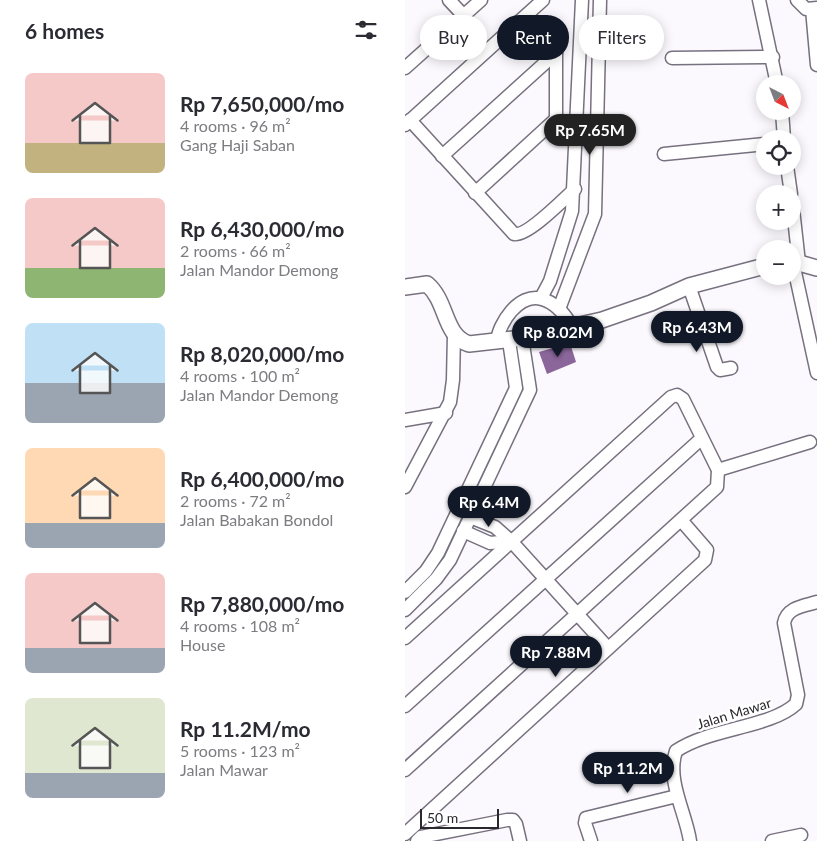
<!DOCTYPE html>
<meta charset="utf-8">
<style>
:root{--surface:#fff;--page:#f7f7f7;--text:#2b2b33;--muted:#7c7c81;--accent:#111827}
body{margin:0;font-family:Lato,sans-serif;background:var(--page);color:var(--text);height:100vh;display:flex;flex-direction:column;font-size:19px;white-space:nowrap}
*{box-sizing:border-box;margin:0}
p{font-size:16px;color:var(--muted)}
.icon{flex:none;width:28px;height:28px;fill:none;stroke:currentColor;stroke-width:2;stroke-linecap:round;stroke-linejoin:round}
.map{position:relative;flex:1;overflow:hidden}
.details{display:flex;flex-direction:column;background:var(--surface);width:405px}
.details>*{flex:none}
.banner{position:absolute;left:15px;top:15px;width:321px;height:45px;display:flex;gap:10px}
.needle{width:32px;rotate:138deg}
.controls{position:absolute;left:351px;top:75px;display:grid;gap:10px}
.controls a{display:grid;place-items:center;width:45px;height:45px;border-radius:50%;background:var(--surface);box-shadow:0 2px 12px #0003;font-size:25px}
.scale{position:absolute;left:15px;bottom:12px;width:79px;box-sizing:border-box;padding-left:5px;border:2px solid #2a272d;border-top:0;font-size:14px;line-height:18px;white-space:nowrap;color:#2a272d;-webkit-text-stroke:4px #fff;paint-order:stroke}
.price{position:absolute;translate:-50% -42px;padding:0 11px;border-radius:18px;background:var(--accent);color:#fff;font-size:16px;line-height:32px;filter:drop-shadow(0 1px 2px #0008)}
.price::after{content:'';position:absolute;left:50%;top:30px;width:15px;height:11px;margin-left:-8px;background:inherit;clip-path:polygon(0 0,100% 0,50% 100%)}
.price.current{background:#222;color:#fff}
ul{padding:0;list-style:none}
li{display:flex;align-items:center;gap:15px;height:125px;padding:0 25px}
li span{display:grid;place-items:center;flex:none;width:140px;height:100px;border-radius:8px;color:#555}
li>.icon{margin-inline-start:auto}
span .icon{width:60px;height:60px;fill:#fffc;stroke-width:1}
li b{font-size:21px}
h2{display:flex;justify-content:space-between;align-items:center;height:60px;padding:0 25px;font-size:21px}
.chip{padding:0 18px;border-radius:22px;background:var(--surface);box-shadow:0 2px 12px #0003;font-size:18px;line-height:45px}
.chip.current{background:var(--accent);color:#fff}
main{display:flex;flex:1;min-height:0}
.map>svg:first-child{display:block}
.building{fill:#8a669b}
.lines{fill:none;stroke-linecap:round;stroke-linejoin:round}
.minor-casing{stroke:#77707f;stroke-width:15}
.major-casing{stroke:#77707f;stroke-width:18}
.minor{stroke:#fff;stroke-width:12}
.major{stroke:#fff;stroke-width:15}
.labels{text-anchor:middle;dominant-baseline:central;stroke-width:5;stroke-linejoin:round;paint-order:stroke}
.street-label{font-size:14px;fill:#2a272d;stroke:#fff}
</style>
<main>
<section class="details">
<h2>6 homes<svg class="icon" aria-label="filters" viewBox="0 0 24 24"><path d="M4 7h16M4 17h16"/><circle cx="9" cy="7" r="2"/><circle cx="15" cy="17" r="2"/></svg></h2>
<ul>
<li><span style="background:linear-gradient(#f6c9c9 70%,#c2b280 0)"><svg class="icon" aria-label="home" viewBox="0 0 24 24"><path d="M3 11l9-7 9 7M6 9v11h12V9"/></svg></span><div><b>Rp 7,650,000/mo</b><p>4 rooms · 96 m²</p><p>Gang Haji Saban</p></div></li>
<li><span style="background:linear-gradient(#f6c9c9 70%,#8fb573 0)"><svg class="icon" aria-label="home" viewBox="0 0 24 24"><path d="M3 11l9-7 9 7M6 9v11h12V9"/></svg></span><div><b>Rp 6,430,000/mo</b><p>2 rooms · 66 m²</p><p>Jalan Mandor Demong</p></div></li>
<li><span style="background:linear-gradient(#bfe0f5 60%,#9aa5b1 0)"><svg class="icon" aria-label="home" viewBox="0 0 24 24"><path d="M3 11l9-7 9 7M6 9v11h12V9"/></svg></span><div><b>Rp 8,020,000/mo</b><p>4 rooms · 100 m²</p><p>Jalan Mandor Demong</p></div></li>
<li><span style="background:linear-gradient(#ffd9b3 75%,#9aa5b1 0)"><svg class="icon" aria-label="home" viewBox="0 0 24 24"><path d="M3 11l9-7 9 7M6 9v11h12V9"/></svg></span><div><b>Rp 6,400,000/mo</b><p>2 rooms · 72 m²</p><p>Jalan Babakan Bondol</p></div></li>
<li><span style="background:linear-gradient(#f6c9c9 75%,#9aa5b1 0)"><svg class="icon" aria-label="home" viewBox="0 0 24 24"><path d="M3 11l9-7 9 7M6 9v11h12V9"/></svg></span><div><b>Rp 7,880,000/mo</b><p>4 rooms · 108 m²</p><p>House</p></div></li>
<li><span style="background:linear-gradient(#dfe7d0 75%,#9aa5b1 0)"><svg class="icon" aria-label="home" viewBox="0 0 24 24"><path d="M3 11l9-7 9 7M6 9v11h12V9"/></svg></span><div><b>Rp 11.2M/mo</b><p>5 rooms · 123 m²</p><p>Jalan Mawar</p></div></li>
</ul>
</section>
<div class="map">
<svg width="412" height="841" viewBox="0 0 412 841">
<rect width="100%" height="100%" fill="#fbf9fd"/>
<path class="building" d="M 165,343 L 171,362 L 142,374 L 134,352 Z"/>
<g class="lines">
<g class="minor-casing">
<g id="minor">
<path d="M 44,0 L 59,16"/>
<path d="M 354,0 L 372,84"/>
<path d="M 392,0 L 401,9 L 412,8"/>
<path d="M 407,9 L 412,65"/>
<path d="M 267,58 L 368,57"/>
<path d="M 0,68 L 76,0"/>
<path d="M 377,111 L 379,139"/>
<path d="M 5,120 L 109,234 C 122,237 159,199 170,189"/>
<path d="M 0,125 L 138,0"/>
<path d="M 259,154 L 360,144"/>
<path d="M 37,156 L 151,53"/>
<path d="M 382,166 L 386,194"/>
<path d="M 70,193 L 151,119 L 151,53"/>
<path d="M 388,209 L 394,263"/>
<path d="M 388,263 L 412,373"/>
<path d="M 284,286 L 312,367 L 315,370 L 326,368"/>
<path d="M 136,298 L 145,281 L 167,211 L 177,0"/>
<path d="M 154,309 L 190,214 L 195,0"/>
<path d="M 92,342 C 93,324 114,292 137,299 C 151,303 160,314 167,327"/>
<path d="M 0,420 L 41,413"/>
<path d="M 313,470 L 405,442"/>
<path d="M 0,487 L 45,402 L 48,380 L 49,334"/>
<path d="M 65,517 L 90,527 L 106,541 L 203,648"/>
<path d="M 58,531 L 85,543 L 106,541"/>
<path d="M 0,592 L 21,571 L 33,553 L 111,388 L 104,341"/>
<path d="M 0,610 L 31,579 L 45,560 L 125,390 L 117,338"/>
<path d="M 0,638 L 266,397 L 272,395 L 278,399 L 313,470 L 312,487 L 0,770"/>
<path d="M 0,706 L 297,438"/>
<path d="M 0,834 L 300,560 L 302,550 L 276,520"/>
<path d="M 12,841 L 16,837 L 102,820 L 108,820 L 111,824 L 115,841"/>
<path d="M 186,841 L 180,823 L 181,818 L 272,796"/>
<path d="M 285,841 C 281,813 261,780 271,751 C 304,728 365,728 391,704 L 393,695 L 379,623 C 382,607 399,606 412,602"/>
<path d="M 367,841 L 396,835"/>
</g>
</g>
<g class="major-casing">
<g id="major">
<path d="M 388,263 L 394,263 L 412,268"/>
<path d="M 0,287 L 22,284 C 43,302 38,335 64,344 L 117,338 L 197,320 L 246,303 L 284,286 L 360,266"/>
</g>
</g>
<use href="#minor" class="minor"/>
<use href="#major" class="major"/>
</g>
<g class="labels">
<g class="street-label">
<text transform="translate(329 713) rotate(-17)">Jalan Mawar</text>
</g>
</g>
</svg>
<div class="controls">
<a><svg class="needle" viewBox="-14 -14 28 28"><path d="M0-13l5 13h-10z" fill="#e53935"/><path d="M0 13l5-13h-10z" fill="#7c7c81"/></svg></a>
<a><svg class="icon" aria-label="locate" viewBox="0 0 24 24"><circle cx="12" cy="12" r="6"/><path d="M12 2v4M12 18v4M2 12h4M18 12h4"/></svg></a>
<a>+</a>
<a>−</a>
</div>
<div class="scale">50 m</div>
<b class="price current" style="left:185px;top:156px">Rp 7.65M</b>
<b class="price" style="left:292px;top:353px">Rp 6.43M</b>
<b class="price" style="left:153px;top:358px">Rp 8.02M</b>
<b class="price" style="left:84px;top:528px">Rp 6.4M</b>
<b class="price" style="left:151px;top:678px">Rp 7.88M</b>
<b class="price" style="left:223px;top:794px">Rp 11.2M</b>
<div class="banner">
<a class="chip">Buy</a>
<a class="chip current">Rent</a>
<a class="chip">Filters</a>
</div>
</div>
</main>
